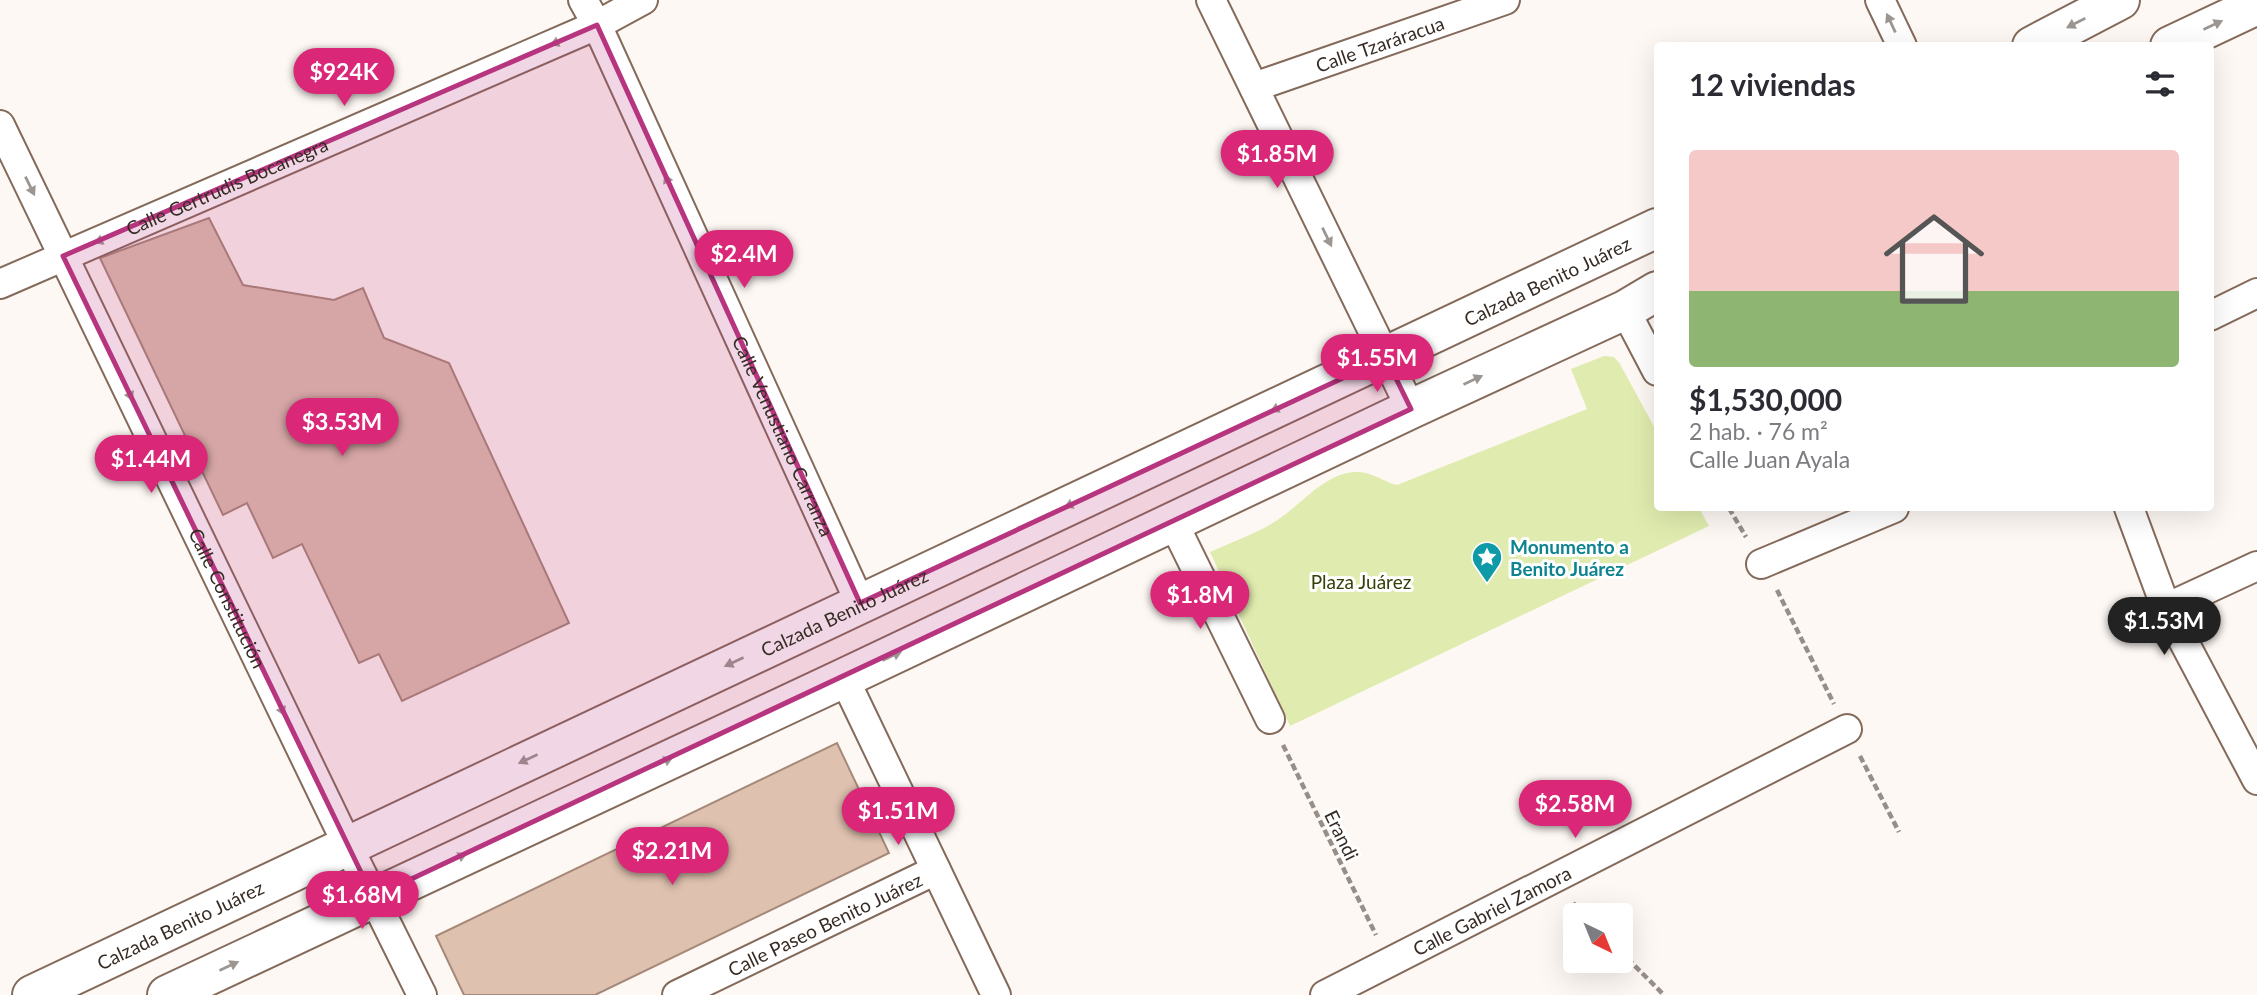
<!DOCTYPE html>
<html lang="es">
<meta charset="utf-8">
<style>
:root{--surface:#fff;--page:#f7f7f7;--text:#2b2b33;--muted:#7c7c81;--line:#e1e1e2;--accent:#db2777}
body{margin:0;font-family:Lato,sans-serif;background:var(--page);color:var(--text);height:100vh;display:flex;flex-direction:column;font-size:26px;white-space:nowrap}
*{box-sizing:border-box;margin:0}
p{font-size:23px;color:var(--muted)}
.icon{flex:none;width:38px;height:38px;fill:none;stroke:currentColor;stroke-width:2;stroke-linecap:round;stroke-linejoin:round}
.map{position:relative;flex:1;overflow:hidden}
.drawer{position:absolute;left:1654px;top:42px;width:560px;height:469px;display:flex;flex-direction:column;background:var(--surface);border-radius:7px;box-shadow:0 7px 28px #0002}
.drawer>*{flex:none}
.needle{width:46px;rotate:137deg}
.fabs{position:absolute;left:1563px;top:903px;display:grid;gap:14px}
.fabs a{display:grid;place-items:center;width:70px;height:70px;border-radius:7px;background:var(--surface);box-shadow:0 7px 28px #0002;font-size:35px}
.price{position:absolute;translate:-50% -60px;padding:0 16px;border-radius:24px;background:var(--accent);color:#fff;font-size:23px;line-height:46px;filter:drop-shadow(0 2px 4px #0008)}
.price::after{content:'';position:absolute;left:50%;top:42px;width:21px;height:16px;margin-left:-10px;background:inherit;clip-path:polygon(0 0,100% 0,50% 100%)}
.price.active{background:#222;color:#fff}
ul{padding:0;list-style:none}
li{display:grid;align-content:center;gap:14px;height:371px;padding:0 35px}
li+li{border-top:2px solid var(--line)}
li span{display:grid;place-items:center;height:217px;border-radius:7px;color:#555}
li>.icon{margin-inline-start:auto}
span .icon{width:126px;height:126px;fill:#fffc;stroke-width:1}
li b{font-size:30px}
h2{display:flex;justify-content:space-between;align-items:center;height:84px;padding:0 35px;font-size:30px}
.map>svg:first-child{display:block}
.green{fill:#e0ecaf}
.building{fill:#dec1af;stroke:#a58979;stroke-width:2}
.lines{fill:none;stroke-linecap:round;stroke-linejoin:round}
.street-casing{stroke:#846a5a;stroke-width:32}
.primary-casing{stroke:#846a5a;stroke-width:42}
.path{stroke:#978e89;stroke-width:4.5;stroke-dasharray:7 3.5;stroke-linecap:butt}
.street{stroke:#fff;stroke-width:28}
.primary{stroke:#fff;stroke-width:38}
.oneway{fill:#9b9692}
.marked{fill:#b7357f;fill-opacity:0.2;stroke:#b7357f;stroke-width:5;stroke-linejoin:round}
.labels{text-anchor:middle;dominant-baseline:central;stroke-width:6;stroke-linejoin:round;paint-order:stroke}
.street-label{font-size:19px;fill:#372c25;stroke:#fff}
.culture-label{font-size:19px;font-weight:bold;fill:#0d838f;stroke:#fff;text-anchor:start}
.park-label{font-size:19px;fill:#373f08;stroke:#fff}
</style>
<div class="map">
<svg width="2257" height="995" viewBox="0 0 2257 995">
<rect width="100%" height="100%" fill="#fef8f4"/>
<path class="green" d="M 1604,356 L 1614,357 L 1620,364 L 1657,432 L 1657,508 L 1699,508 L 1709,526 L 1290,726 L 1210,552 C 1233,541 1262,532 1283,516 C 1304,501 1328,472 1356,472 C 1371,471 1384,482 1397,485 L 1587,409 L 1571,369 Z"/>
<g class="building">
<path d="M 209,218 L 243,285 L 334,300 L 363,288 L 384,338 L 449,363 L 569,623 L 402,701 L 379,654 L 359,663 L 302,544 L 273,558 L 247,503 L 223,515 L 100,258 Z"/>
<path d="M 837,743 L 889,853 L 595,995 L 464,995 L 436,936 Z"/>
</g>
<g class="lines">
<g class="street-casing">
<g id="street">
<path id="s1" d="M 583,0 L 597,25 L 860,603"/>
<path d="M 1211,0 L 1411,409"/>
<path d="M 1880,0 L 1902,46"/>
<path id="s2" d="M 1254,87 L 1505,0"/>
<path id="s3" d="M 0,125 L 347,844 L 422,995"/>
<path id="s4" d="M 0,284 L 597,25 L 643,0"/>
<path d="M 1625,310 L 1657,371"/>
<path d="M 2210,316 L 2257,293"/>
<path d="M 2129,508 L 2166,608 L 2257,780"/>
<path d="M 1173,522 L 1270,719"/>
<path d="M 1761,564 L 1894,508"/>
<path d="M 2166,608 L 2257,566"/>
<path d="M 844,678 L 996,995"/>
<path id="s5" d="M 677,995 L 936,870"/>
<path id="s6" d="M 1325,995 L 1847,729"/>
</g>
</g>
<g class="primary-casing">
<g id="primary">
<path d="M 2032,46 L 2120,0"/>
<path d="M 2170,46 L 2257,5"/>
<path id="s7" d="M 32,995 C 572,736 1117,487 1657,228"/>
<path d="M 167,995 L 844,678 L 1411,409 L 1625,310 L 1657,291"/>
</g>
</g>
<g class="path">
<path d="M 1729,508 L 1746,537"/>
<path d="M 1777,590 L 1834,704"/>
<path d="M 1283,745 L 1376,935"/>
<path d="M 1860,756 L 1899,832"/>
<path d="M 1573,903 L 1585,915"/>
<path d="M 1620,951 L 1664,995"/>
</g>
<use href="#street" class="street"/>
<use href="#primary" class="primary"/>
</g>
<defs><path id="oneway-solid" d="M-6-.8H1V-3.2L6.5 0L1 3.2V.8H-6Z" transform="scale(1.75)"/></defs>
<g class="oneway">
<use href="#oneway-solid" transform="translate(1891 23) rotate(-115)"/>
<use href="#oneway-solid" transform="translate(2076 23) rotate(153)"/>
<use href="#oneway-solid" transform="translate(2213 25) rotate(-25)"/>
<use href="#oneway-solid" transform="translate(560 41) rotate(157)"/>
<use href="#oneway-solid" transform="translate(669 184) rotate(-115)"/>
<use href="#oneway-solid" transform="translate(30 186) rotate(64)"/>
<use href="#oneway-solid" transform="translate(1327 237) rotate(64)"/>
<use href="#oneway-solid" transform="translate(104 239) rotate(157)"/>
<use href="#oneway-solid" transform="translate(1473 380) rotate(-25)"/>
<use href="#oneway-solid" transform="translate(128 391) rotate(64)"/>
<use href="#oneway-solid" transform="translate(1280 407) rotate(155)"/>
<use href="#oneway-solid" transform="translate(1074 503) rotate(155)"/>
<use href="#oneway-solid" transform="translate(892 656) rotate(-25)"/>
<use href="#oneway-solid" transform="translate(734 662) rotate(155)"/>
<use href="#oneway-solid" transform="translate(280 706) rotate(64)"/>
<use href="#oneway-solid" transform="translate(528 759) rotate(155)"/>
<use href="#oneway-solid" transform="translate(663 762) rotate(-25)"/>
<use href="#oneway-solid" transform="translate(457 858) rotate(-25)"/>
<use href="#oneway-solid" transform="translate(229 966) rotate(-25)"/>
</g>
<path class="marked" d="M 597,25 L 860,603 L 1386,358 L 1411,409 L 373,897 L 63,256 Z"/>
<defs>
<g id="sight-pin" transform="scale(1.575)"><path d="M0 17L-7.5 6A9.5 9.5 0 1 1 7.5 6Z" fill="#0f9aa8" stroke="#fff"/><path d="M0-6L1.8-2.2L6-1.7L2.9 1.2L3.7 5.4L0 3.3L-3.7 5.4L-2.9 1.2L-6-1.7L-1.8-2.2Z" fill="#fff"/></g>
</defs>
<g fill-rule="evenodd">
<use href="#sight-pin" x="1487" y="557"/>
</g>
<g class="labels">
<g class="street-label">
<text stroke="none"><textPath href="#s2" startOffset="133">Calle Tzaráracua</textPath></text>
<text stroke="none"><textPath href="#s4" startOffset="247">Calle Gertrudis Bocanegra</textPath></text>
<text stroke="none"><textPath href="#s7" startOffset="1675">Calzada Benito Juárez</textPath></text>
<text stroke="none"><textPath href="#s1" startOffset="480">Calle Venustiano Carranza</textPath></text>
<text stroke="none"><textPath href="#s3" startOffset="525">Calle Constitución</textPath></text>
<text stroke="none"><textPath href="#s7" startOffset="898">Calzada Benito Juárez</textPath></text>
<text transform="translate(1342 835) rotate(64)">Erandi</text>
<text stroke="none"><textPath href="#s6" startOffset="187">Calle Gabriel Zamora</textPath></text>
<text stroke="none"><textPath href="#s5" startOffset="164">Calle Paseo Benito Juárez</textPath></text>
<text stroke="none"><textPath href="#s7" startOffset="164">Calzada Benito Juárez</textPath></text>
</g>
<g class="culture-label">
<text x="1510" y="546">Monumento a<tspan x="1510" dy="22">Benito Juárez</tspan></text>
</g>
<g class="park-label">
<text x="1361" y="581">Plaza Juárez</text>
</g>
</g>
</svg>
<div class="fabs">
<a><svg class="needle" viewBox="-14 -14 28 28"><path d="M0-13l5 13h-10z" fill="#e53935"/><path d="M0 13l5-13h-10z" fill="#7c7c81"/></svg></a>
</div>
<b class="price" style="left:344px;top:108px">$924K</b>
<b class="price" style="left:1277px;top:190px">$1.85M</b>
<b class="price" style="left:744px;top:290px">$2.4M</b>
<b class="price" style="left:1377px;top:394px">$1.55M</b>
<b class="price" style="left:342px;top:458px">$3.53M</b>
<b class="price" style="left:151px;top:495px">$1.44M</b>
<b class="price" style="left:1200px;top:631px">$1.8M</b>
<b class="price active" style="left:2164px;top:657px">$1.53M</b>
<b class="price" style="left:1575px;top:840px">$2.58M</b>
<b class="price" style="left:898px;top:847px">$1.51M</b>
<b class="price" style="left:672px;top:887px">$2.21M</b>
<b class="price" style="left:362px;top:931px">$1.68M</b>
<section class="drawer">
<h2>12 viviendas<svg class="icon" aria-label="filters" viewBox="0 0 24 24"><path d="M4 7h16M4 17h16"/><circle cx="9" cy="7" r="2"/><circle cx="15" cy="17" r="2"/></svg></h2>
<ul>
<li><span style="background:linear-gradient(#f6c9c9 65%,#8fb573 0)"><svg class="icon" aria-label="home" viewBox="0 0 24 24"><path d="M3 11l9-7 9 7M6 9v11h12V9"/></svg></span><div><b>$1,530,000</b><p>2 hab. · 76 m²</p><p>Calle Juan Ayala</p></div></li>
</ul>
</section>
</div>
